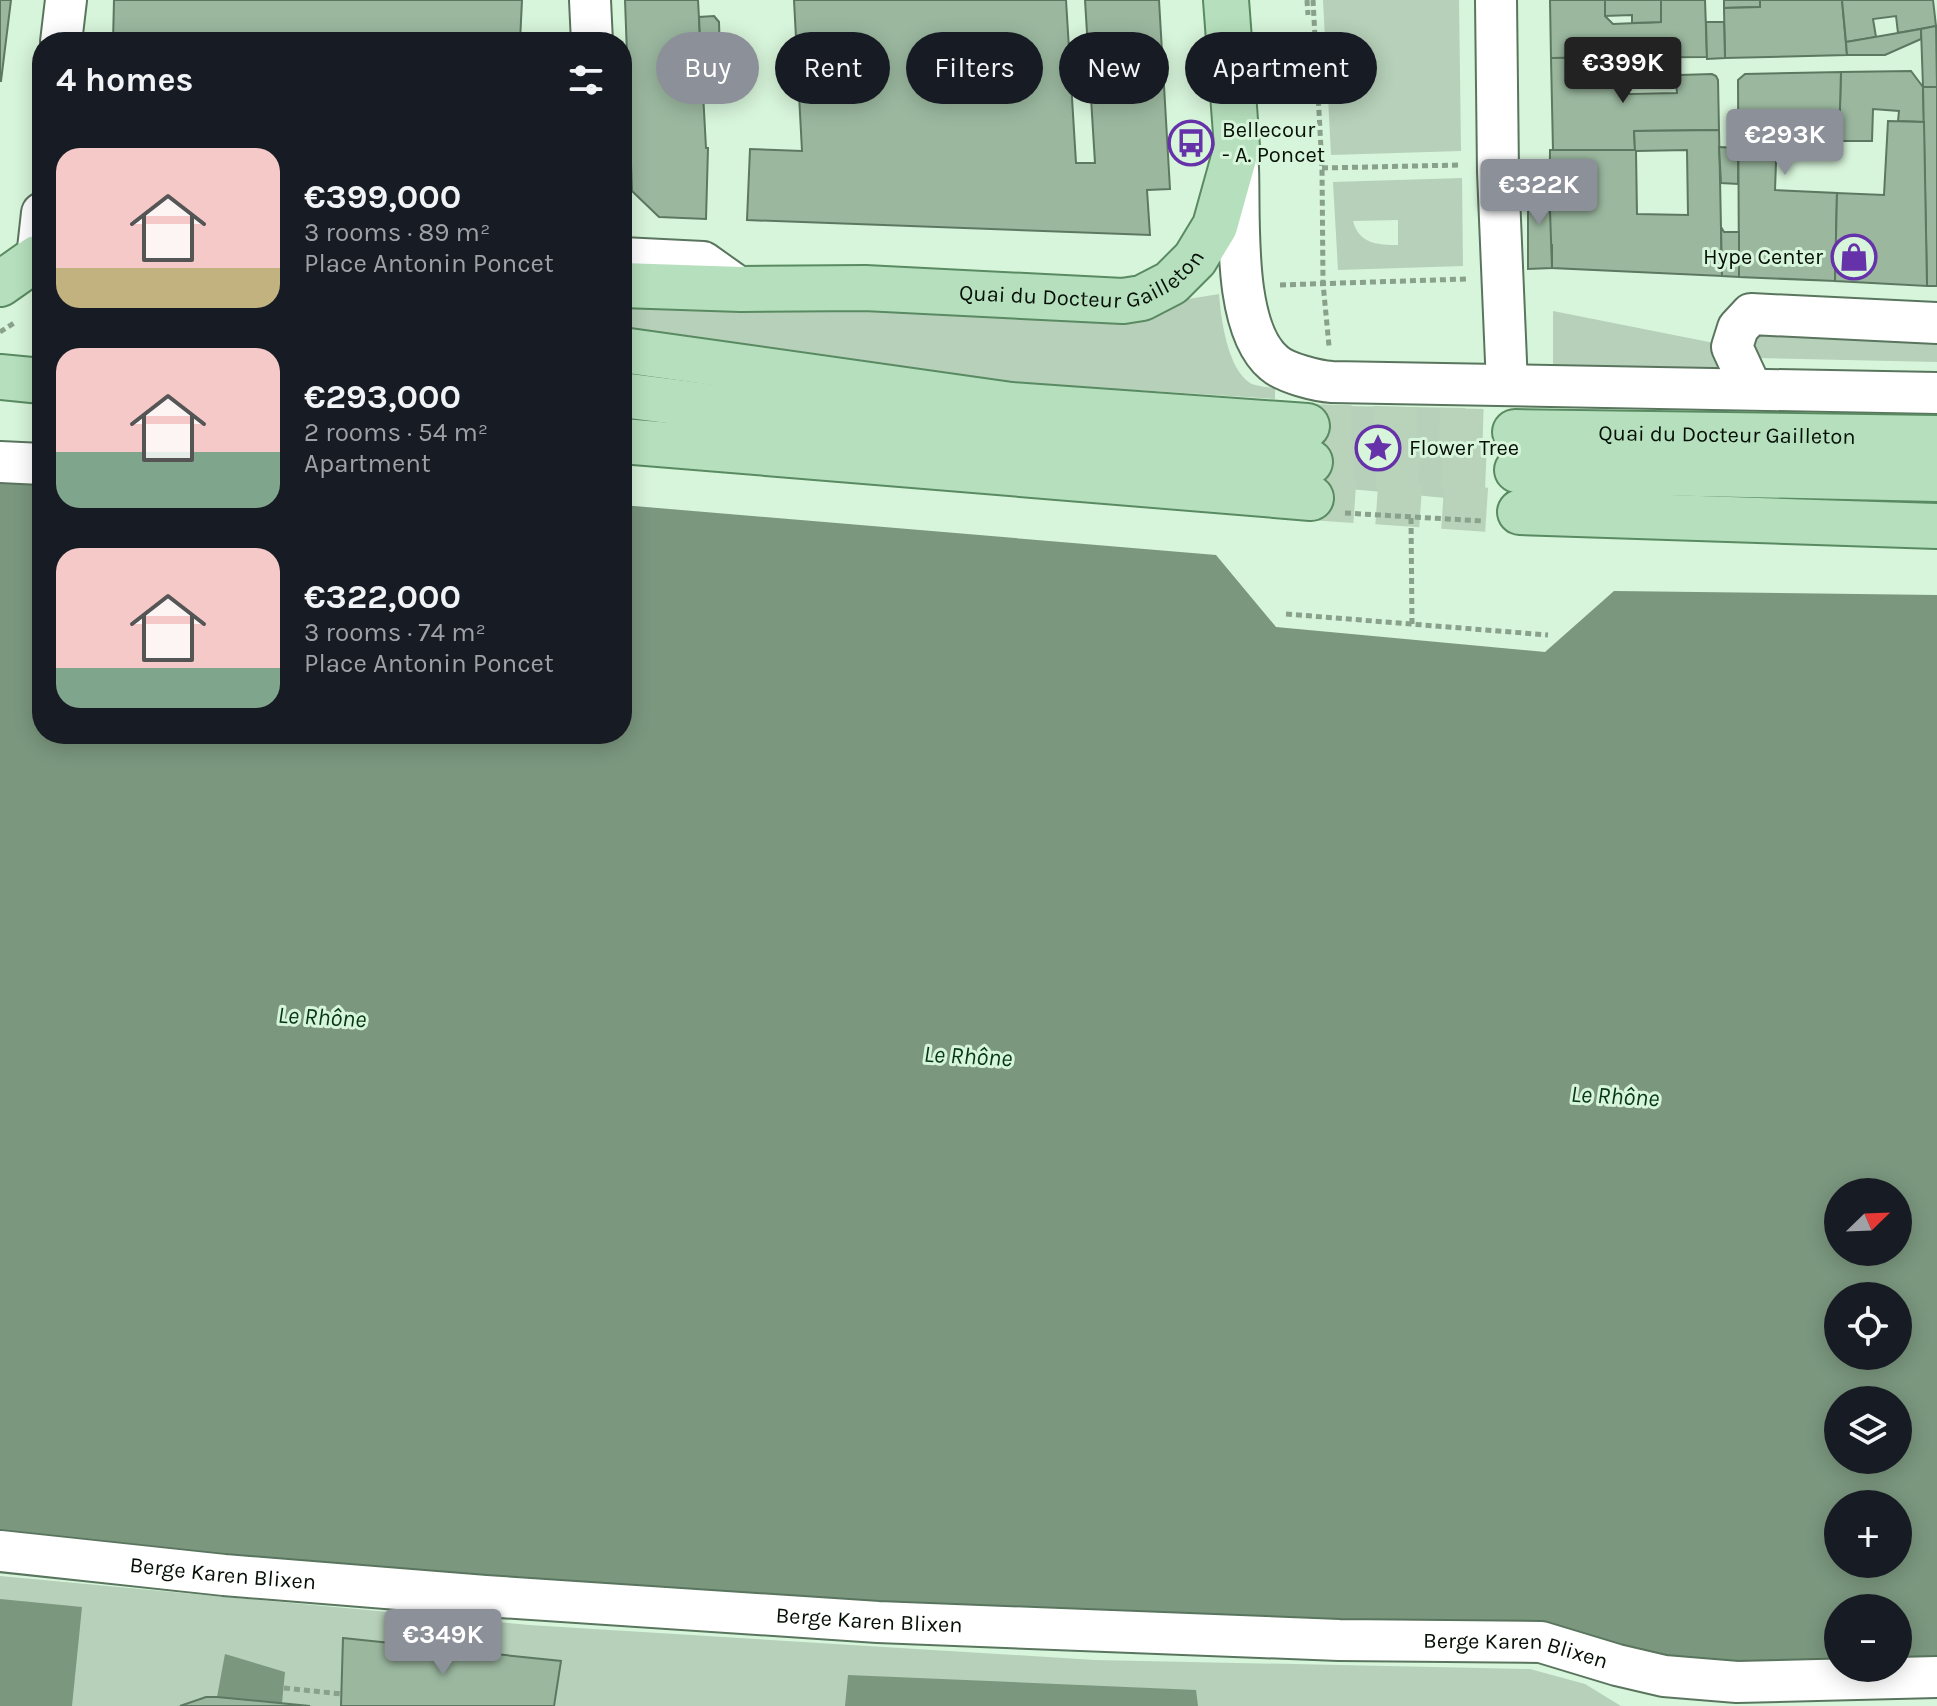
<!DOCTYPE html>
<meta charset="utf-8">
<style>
:root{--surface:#171b24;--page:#242831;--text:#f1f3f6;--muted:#9ea1a6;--accent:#8c9099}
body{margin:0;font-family:Karla,sans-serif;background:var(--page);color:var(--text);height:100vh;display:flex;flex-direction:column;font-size:30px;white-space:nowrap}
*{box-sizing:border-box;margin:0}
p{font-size:26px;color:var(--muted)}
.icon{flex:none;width:44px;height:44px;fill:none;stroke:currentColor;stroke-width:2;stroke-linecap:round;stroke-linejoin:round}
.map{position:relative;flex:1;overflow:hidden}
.sheet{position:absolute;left:32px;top:32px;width:600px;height:712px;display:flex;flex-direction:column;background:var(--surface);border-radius:32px;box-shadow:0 4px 20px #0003}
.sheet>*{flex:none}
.hud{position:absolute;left:656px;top:32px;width:760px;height:72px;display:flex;gap:16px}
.needle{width:52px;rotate:67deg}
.controls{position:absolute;left:1824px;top:1178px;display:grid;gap:16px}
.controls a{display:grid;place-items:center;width:88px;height:88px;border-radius:50%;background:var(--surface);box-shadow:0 4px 20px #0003;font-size:40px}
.price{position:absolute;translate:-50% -68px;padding:0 18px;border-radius:8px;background:var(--accent);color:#fff;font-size:26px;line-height:52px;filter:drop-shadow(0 2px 4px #0008)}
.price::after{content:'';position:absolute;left:50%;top:48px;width:24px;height:18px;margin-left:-12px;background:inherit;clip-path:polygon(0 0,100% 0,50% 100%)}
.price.active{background:#222;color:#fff}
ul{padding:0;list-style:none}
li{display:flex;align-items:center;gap:24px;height:200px;padding:0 24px}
li span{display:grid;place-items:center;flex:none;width:224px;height:160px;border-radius:24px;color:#555}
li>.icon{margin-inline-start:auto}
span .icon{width:96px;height:96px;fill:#fffc;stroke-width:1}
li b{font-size:34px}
h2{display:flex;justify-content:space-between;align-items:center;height:96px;padding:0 24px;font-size:34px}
.chip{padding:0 28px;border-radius:36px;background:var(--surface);box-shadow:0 4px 20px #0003;font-size:28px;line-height:72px}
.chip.active{background:var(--accent);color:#fff}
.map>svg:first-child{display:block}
.green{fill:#b6d0b9;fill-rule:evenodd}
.water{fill:#7b977e;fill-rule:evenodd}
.building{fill:#9bb89f;stroke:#5d7861;stroke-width:2;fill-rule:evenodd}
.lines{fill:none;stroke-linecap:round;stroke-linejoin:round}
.major-tunnel{stroke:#b8d3ba;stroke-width:44;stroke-dasharray:44 22;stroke-linecap:butt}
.minor-casing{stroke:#5a755e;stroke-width:44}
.major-casing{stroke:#598a61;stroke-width:48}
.path{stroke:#89a08b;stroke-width:5;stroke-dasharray:6 4;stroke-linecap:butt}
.minor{stroke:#fff;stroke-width:40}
.major{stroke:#b6e0bd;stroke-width:44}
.labels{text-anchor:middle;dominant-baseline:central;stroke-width:6;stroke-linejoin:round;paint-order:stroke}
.poi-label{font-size:22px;fill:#061007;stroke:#d7f5da;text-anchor:start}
.street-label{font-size:22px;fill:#061007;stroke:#d7f5da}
.water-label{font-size:24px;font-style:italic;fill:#063715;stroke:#d7f5da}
</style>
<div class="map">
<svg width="1937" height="1706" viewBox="0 0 1937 1706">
<rect width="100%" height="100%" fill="#d7f5da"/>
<g class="green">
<path d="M 1323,0 L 1459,0 L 1461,151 L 1331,155 Z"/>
<path d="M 1462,178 L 1463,266 L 1338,270 L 1333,182 ZM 1398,220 L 1398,245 C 1378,245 1359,244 1353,221 Z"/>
<path d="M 1219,294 C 1221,318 1227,368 1250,383 C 1258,387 1267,387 1275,388 L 1275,399 L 1138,390 L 1137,392 L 950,378 L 622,328 L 622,304 L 1125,320 L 1170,302 Z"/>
<path d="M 1553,311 L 1714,343 L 1722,369 L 1553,366 Z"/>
<path d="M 1748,331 L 1937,334 L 1937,362 L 1759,358 L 1754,356 Z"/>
<path d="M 1346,406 L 1465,408 L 1467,500 L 1350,489 Z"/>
<path d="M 0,1576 L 529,1625 L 1095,1660 L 1530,1669 L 1585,1684 L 1621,1706 L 0,1706 Z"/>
</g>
<g class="water">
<path d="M 0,478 L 42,480 L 42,734 L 622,734 L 622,505 L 1216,555 L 1276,627 L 1545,652 L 1614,591 L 1937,595 L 1937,1659 L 1898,1660 L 1898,1608 L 1838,1608 L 1838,1662 L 1759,1664 L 1656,1661 L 1267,1621 L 715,1596 L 0,1538 ZM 1838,1192 L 1898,1192 L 1898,1252 L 1838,1252 ZM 1838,1296 L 1898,1296 L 1898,1356 L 1838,1356 ZM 1838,1400 L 1898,1400 L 1898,1460 L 1838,1460 ZM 1838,1504 L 1898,1504 L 1898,1564 L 1838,1564 Z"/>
<path d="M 0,1599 L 82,1607 L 72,1706 L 0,1706 Z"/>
<path d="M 225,1654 L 285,1672 L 282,1703 L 217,1697 Z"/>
<path d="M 848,1675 L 1196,1690 L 1198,1706 L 845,1706 Z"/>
</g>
<g class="building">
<path d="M 0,0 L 11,0 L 1,81 L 0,81 Z"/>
<path d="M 114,0 L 522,0 L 520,42 L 113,42 Z"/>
<path d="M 625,0 L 698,0 L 706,148 L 708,148 L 706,219 L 659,217 L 632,191 Z"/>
<path d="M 794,0 L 1066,0 L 1076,163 L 1095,163 L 1085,0 L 1159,0 L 1170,189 L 1147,190 L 1150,235 L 747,220 L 750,149 L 802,151 Z"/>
<path d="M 1550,0 L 1605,0 L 1605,16 L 1613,24 L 1661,22 L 1661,0 L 1705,0 L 1707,57 L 1551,58 Z"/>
<path d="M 1605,0 L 1661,0 L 1661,22 L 1632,23 L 1632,15 L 1605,16 Z"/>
<path d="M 1724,0 L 1760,0 L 1760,7 L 1724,8 Z"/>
<path d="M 1760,0 L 1842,0 L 1847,55 L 1725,58 L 1724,8 L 1760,7 Z"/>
<path d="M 1842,0 L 1933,0 L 1936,26 L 1898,33 L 1896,16 L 1873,19 L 1876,37 L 1846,42 Z"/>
<path d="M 714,16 L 719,22 L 720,55 L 701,59 L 699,17 Z"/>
<path d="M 1706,22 L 1724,22 L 1725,58 L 1707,59 Z"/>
<path d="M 1936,26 L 1937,87 L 1923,87 L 1921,29 Z"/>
<path d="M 1921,29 L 1921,39 L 1885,55 L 1847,55 L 1846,42 Z"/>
<path d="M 1628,57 L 1629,94 L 1677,93 L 1676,81 L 1680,75 L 1712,74 L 1716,76 L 1718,80 L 1719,130 L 1634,131 L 1635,150 L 1553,150 L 1551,58 Z"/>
<path d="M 1911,71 L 1923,87 L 1924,122 L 1898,121 L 1899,111 L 1873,109 L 1872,141 L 1839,141 L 1841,72 Z"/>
<path d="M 1841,72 L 1839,139 L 1777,136 L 1775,190 L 1837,193 L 1835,281 L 1739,277 L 1738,80 L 1745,74 Z"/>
<path d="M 1923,87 L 1937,87 L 1937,286 L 1927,286 Z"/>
<path d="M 1888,121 L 1924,122 L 1927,286 L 1835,281 L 1837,193 L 1884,195 Z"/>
<path d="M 1719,130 L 1722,276 L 1552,268 L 1552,245 L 1549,245 L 1550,150 L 1635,150 L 1634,131 ZM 1687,150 L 1688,215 L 1637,214 L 1636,151 Z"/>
<path d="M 1719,147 L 1738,148 L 1738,184 L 1721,183 Z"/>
<path d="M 1528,183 L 1549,183 L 1552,268 L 1528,269 Z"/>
<path d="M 1721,227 L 1724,232 L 1739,232 L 1739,277 L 1722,276 Z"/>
<path d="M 343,1638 L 561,1661 L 554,1706 L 341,1706 Z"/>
<path d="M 206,1697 L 217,1697 L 310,1706 L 180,1706 Z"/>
</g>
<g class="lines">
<g class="major-tunnel">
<path d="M 1307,426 L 1515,432"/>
<path d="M 1310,462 L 1517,470"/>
<path d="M 1311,498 L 1520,512"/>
</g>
<g class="minor-casing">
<g id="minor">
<path d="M 590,0 L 592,42"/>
<path d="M 1496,0 L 1498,172 L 1507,385"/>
<path d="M 61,42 L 66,0"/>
<path d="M 1238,167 C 1240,219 1232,328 1274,363 C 1285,373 1317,381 1332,382 L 1937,393"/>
<path d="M 37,258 L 42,213"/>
<path d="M 622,258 L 703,262 L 741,289"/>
<path d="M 1751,388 L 1732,347 L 1738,328 L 1751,314 L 1937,323"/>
<path d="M 0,462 L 42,464"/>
<path id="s1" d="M 0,1551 L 224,1575 L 485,1596 L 878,1622 L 1339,1640 L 1541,1642 L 1617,1665 L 1664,1676 L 1737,1682 L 1937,1677"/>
</g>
</g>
<g class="major-casing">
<g id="major">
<path d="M 0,284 L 37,258"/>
<path id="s2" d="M 622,285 L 741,289 L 865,288 L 1123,301 L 1142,298 L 1171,283 L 1195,259 L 1215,226 L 1237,147 L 1226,0"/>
<path d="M 622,350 L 1011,405 L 1307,426"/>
<path d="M 0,377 L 42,381"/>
<path d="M 622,395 L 1012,445 L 1310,462"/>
<path id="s3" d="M 1515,432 L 1937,438"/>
<path d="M 622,441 L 1311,498"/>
<path d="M 1517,470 L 1937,479"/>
<path d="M 1520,512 L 1937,526"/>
</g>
</g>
<g class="path">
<path d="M 1307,0 L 1308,15"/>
<path d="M 1313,0 L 1322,168 L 1323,283 L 1329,346"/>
<path d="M 1322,168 L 1460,165"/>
<path d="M 1280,285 L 1466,279"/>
<path d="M 0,332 L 14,323"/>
<path d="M 1345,513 L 1483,521"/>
<path d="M 1411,518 L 1412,624"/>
<path d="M 1286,614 L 1548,635"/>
<path d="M 284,1688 L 342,1694"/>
</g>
<use href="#minor" class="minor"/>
<use href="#major" class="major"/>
</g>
<defs>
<g id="bus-ring" transform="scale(2.3)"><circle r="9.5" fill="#d7f5da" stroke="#6632a9" stroke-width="1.5"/><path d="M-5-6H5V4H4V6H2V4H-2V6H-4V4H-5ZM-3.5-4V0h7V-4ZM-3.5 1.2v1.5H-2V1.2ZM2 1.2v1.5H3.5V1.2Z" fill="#6632a9"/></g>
<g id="shop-ring" transform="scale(2.3)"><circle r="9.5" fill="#d7f5da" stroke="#6632a9" stroke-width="1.5"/><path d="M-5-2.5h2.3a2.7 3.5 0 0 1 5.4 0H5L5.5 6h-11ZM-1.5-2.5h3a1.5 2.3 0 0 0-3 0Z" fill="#6632a9"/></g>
<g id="sight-ring" transform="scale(2.3)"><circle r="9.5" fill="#d7f5da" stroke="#6632a9" stroke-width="1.5"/><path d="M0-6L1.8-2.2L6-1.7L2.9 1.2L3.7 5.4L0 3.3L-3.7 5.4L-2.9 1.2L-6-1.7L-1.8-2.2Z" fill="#6632a9"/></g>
</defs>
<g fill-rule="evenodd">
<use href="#bus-ring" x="1191" y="143"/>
<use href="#shop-ring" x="1854" y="257"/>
<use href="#sight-ring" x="1378" y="448"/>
</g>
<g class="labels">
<g class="poi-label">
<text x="1222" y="130">Bellecour<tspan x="1222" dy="25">- A. Poncet</tspan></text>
<text x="1823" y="257" text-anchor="end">Hype Center</text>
<text x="1409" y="448">Flower Tree</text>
</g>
<g class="street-label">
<text stroke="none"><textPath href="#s2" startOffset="466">Quai du Docteur Gailleton</textPath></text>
<text stroke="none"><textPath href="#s3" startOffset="212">Quai du Docteur Gailleton</textPath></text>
<text stroke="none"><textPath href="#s1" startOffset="224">Berge Karen Blixen</textPath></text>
<text stroke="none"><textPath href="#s1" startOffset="872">Berge Karen Blixen</textPath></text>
<text stroke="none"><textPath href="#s1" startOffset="1520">Berge Karen Blixen</textPath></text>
</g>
<g class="water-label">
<text transform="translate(322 1017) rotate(3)">Le Rhône</text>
<text transform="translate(968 1056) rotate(3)">Le Rhône</text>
<text transform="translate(1615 1096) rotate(3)">Le Rhône</text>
</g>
</g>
</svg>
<div class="controls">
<a><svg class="needle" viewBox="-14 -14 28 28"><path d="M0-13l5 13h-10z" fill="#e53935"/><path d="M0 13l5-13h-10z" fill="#9ea1a6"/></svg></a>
<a><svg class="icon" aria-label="locate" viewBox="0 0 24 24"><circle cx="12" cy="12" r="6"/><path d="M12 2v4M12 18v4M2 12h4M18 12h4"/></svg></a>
<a><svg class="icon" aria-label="layers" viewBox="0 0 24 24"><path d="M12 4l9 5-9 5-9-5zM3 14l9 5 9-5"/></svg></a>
<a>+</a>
<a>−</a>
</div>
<b class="price active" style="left:1623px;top:105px">€399K</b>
<b class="price" style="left:1785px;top:177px">€293K</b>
<b class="price" style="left:1539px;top:227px">€322K</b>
<b class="price" style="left:443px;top:1677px">€349K</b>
<div class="hud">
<a class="chip active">Buy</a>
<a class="chip">Rent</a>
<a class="chip">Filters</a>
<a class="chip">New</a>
<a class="chip">Apartment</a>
</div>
<section class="sheet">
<h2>4 homes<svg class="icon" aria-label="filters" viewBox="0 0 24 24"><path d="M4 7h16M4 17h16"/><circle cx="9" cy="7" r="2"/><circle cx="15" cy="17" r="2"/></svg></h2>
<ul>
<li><span style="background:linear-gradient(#f6c9c9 75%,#c2b280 0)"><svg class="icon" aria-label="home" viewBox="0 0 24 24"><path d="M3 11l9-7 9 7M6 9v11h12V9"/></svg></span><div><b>€399,000</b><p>3 rooms · 89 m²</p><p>Place Antonin Poncet</p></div></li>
<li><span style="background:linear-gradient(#f6c9c9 65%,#7fa58c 0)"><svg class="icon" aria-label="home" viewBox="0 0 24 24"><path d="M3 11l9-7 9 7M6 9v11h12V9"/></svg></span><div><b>€293,000</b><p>2 rooms · 54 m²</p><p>Apartment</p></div></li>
<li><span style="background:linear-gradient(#f6c9c9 75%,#7fa58c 0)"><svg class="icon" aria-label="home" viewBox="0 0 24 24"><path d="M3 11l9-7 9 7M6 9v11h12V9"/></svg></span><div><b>€322,000</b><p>3 rooms · 74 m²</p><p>Place Antonin Poncet</p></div></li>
</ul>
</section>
</div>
